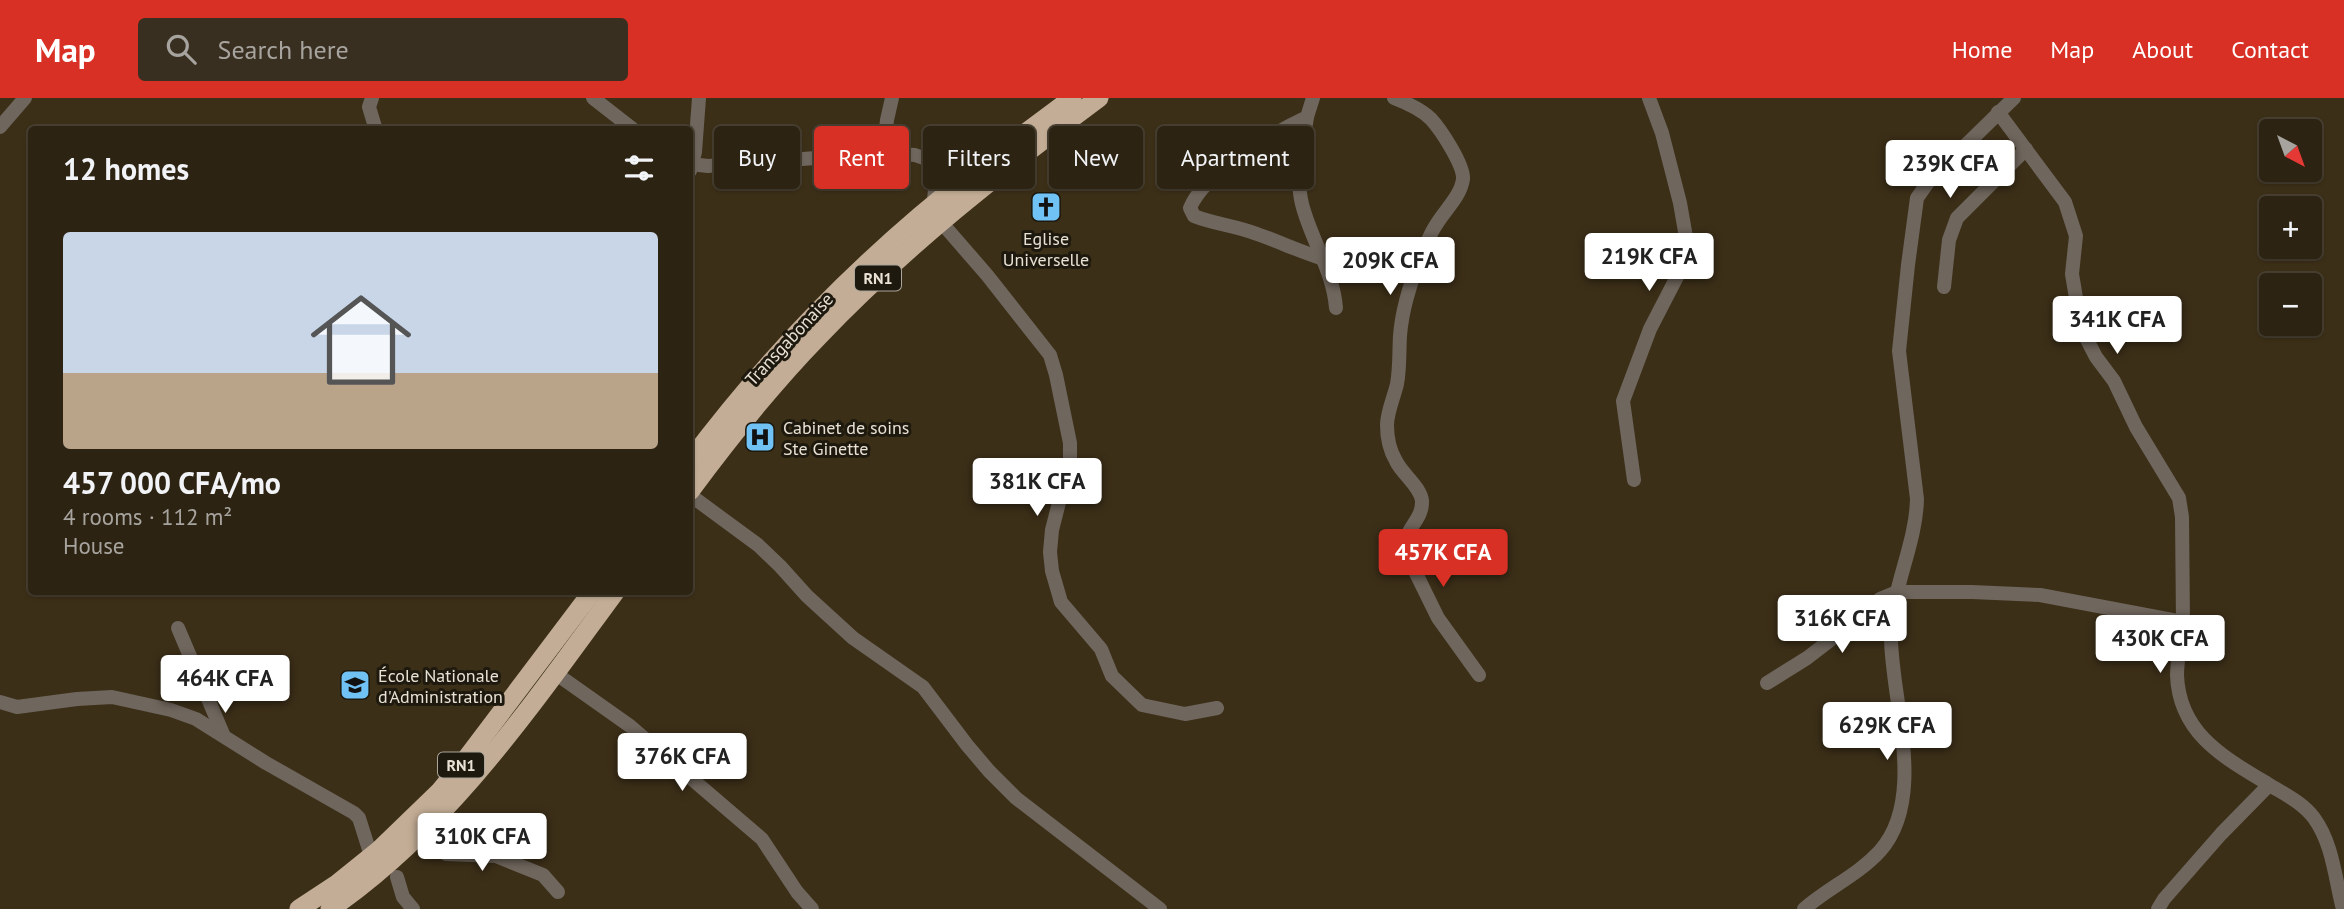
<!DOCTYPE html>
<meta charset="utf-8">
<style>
:root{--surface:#2d2312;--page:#392f20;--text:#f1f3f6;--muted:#a7a49f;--line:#484032;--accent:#d93025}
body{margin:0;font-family:"PT Sans",sans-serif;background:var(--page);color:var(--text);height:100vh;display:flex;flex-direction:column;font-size:26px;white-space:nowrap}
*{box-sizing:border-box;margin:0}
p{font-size:23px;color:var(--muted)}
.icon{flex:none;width:38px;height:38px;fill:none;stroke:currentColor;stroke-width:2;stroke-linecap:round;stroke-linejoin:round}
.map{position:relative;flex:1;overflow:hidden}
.sheet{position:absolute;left:28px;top:28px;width:665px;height:469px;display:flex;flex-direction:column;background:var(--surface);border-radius:7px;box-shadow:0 2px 5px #0004,0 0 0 2px var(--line)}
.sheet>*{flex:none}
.banner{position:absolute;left:714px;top:28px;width:665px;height:63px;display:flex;gap:14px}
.needle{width:46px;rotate:139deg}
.tools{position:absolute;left:2259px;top:21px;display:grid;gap:14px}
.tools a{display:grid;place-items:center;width:63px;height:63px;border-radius:7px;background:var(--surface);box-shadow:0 2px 5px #0004,0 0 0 2px var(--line);font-size:35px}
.price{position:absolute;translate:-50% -60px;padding:0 16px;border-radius:7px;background:#fff;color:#222;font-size:23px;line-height:46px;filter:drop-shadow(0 2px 4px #0008)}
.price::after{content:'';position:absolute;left:50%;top:42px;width:21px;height:16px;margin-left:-10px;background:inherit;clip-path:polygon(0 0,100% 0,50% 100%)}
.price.current{background:var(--accent);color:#fff}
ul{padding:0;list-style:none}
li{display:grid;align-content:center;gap:14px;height:371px;padding:0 35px}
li+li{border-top:2px solid var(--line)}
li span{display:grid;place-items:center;height:217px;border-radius:7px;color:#555}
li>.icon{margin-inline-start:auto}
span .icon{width:126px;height:126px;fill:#fffc;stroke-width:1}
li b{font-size:30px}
h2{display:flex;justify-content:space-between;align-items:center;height:84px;padding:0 35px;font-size:30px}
.chip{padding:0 24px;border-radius:7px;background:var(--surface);box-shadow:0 2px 5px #0004,0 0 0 2px var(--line);font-size:24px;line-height:63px}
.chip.current{background:var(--accent);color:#fff}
header{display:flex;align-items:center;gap:42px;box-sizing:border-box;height:98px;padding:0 35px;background:var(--accent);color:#fff}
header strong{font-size:33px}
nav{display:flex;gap:38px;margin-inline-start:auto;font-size:24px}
.search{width:490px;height:63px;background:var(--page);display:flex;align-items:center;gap:18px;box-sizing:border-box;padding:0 24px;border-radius:7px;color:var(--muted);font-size:26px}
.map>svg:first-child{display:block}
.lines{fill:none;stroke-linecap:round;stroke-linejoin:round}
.minor{stroke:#6f665d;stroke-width:14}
.highway{stroke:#c3ad96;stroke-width:19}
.labels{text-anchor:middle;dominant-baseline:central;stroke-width:6;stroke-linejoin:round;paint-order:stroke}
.shield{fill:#1e190e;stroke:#aca599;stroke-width:2}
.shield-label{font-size:16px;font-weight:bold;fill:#e9e1d4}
.poi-label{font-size:18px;fill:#e9e1d4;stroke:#1e190e;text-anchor:start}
.street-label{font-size:18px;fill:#e9e1d4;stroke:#1e190e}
</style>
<header>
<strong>Map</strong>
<div class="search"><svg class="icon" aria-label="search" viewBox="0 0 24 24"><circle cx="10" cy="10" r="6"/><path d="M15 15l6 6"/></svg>Search here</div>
<nav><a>Home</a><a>Map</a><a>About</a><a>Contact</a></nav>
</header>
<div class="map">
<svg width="2344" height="811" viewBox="0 0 2344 811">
<rect width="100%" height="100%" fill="#3c2f18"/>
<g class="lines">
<g class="minor">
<path d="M 372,0 L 369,9 L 376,32"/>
<path d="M 593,0 L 634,32"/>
<path d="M 1313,0 L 1307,19 C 1273,35 1204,75 1190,110 L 1194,118 C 1214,126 1237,128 1257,136 C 1280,144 1301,154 1324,161"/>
<path d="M 1394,0 C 1407,5 1421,11 1431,21 C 1441,32 1464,67 1463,81 C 1461,98 1444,113 1436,127 C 1431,134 1428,143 1424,151 C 1413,177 1402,210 1400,238 C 1399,254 1400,270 1397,286 C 1394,299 1387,314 1387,327 C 1387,339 1390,353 1396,363 C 1402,376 1421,389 1422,403 C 1423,425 1399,432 1407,457 L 1438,520 L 1479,577"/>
<path d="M 1998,14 L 2065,104 L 2076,138 L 2072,176 L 2081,230 L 2096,259 L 2114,283 L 2136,329 L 2179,400 L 2182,419 L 2183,524"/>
<path d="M 1307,19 C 1303,47 1295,78 1302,106 C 1311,142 1333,172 1336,210"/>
<path d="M 0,29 L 25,0"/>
<path d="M 883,55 L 887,22 L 892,0"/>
<path d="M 926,61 C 938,80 936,87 933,108"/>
<path d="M 690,66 L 708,68 L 883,55 L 915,57 L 946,68 L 970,67 L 985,62"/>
<path d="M 690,73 L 695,54 L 699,0"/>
<path d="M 941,124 L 987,177 L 1050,257 L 1056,277 L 1070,345 L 1070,361 L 1052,432 L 1050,454 L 1052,473 L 1061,504 L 1101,551 L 1112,578 L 1142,607 L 1185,616 L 1217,610"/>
<path d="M 1944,189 L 1949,142 L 1957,120 L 2026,51"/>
<path d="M 1634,382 L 1623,303 L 1650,231 L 1681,171 L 1687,145 L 1680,105 L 1662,35 L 1649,0"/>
<path d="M 690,397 L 758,447 L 780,468 L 807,498 L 853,540 L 923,589 L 967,647 L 989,673 L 1016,700 L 1160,811"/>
<path d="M 178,530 L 223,636"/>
<path d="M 555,575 L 630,628 L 762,741 L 797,794 L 812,811"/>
<path d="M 1767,585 L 1807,560 L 1850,527 L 1865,518 L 1880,501 L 1897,494 L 1972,494 L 2040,497 L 2183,524 C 2182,542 2177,560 2177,577 C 2179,635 2223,659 2268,686 C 2284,696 2302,704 2314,720 C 2333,746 2335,781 2343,811"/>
<path d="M 0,604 L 17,609 L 77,601 L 112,599 L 171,612 L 196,621 L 266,665 L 354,715 L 359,720 L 371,758"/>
<path d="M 435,742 L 441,752 L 446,756 L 496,758 L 543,777 L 558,794"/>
<path d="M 397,779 L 403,799 L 413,811"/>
<path d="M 1804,811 C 1828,790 1858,777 1880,753 C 1927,700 1892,604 1891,541 C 1890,493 1916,448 1917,401 L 1899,253 L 1908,167 L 1917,100 L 1929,83 L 2014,0"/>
<path d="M 2158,811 L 2164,801 L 2221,736 L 2269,687"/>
</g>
<g class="highway">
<path d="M 690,363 C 771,255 867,157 974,74 C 1006,48 1040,25 1072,0"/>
<path d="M 690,393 C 730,339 772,286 819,238 C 904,149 1001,73 1099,0"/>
<path d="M 299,811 L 337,786 L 378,753 L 440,693 L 463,665 L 592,494"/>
<path d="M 330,811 C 449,729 531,608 615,494"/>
</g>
</g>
<defs>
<g id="church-square" transform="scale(1.575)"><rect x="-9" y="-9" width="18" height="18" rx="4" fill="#70c1f4" stroke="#1e190e"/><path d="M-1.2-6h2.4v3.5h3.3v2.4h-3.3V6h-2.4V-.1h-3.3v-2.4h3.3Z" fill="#111"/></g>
<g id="hospital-square" transform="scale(1.575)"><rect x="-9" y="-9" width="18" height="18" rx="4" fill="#70c1f4" stroke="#1e190e"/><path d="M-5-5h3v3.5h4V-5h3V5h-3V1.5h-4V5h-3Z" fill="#111"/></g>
<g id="university-square" transform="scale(1.575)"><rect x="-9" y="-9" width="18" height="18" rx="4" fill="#70c1f4" stroke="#1e190e"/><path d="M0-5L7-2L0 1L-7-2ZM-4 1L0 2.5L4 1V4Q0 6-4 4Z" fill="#111"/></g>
</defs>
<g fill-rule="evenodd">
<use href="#church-square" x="1046" y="109"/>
<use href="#hospital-square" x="760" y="339"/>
<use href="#university-square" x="355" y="587"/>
</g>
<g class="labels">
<g class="shield">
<rect x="855" y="167.5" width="46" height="25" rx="5"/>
<rect x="438" y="654.5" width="46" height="25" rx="5"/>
</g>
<g class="shield-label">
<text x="878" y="180">RN1</text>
<text x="461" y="667">RN1</text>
</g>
<g class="poi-label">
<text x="1046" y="140" text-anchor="middle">Eglise<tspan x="1046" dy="21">Universelle</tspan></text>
<text x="783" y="329">Cabinet de soins<tspan x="783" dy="21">Ste Ginette</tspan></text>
<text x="378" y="577">École Nationale<tspan x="378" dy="21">d'Administration</tspan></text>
</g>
<g class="street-label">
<text transform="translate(789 241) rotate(-47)">Transgabonaise</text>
</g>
</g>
</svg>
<div class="tools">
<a><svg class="needle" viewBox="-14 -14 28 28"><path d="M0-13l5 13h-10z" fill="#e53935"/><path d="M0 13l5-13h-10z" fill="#a7a49f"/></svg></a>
<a>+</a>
<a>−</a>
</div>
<b class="price" style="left:1950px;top:102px">239K CFA</b>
<b class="price" style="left:1649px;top:195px">219K CFA</b>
<b class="price" style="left:1390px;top:199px">209K CFA</b>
<b class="price" style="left:2117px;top:258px">341K CFA</b>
<b class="price" style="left:1037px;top:420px">381K CFA</b>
<b class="price current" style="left:1443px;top:491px">457K CFA</b>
<b class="price" style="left:1842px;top:557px">316K CFA</b>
<b class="price" style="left:2160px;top:577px">430K CFA</b>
<b class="price" style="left:225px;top:617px">464K CFA</b>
<b class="price" style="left:1887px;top:664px">629K CFA</b>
<b class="price" style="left:682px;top:695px">376K CFA</b>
<b class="price" style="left:482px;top:775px">310K CFA</b>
<div class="banner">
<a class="chip">Buy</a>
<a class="chip current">Rent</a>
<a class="chip">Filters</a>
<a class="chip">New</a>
<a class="chip">Apartment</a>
</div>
<section class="sheet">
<h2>12 homes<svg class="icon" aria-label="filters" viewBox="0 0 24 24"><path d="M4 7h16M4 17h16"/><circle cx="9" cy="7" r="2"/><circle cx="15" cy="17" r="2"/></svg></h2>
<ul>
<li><span style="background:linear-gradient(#c9d6e8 65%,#b9a48a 0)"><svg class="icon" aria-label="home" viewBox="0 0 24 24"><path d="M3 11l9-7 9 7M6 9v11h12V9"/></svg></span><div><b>457 000 CFA/mo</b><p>4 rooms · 112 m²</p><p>House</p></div></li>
</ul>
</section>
</div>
